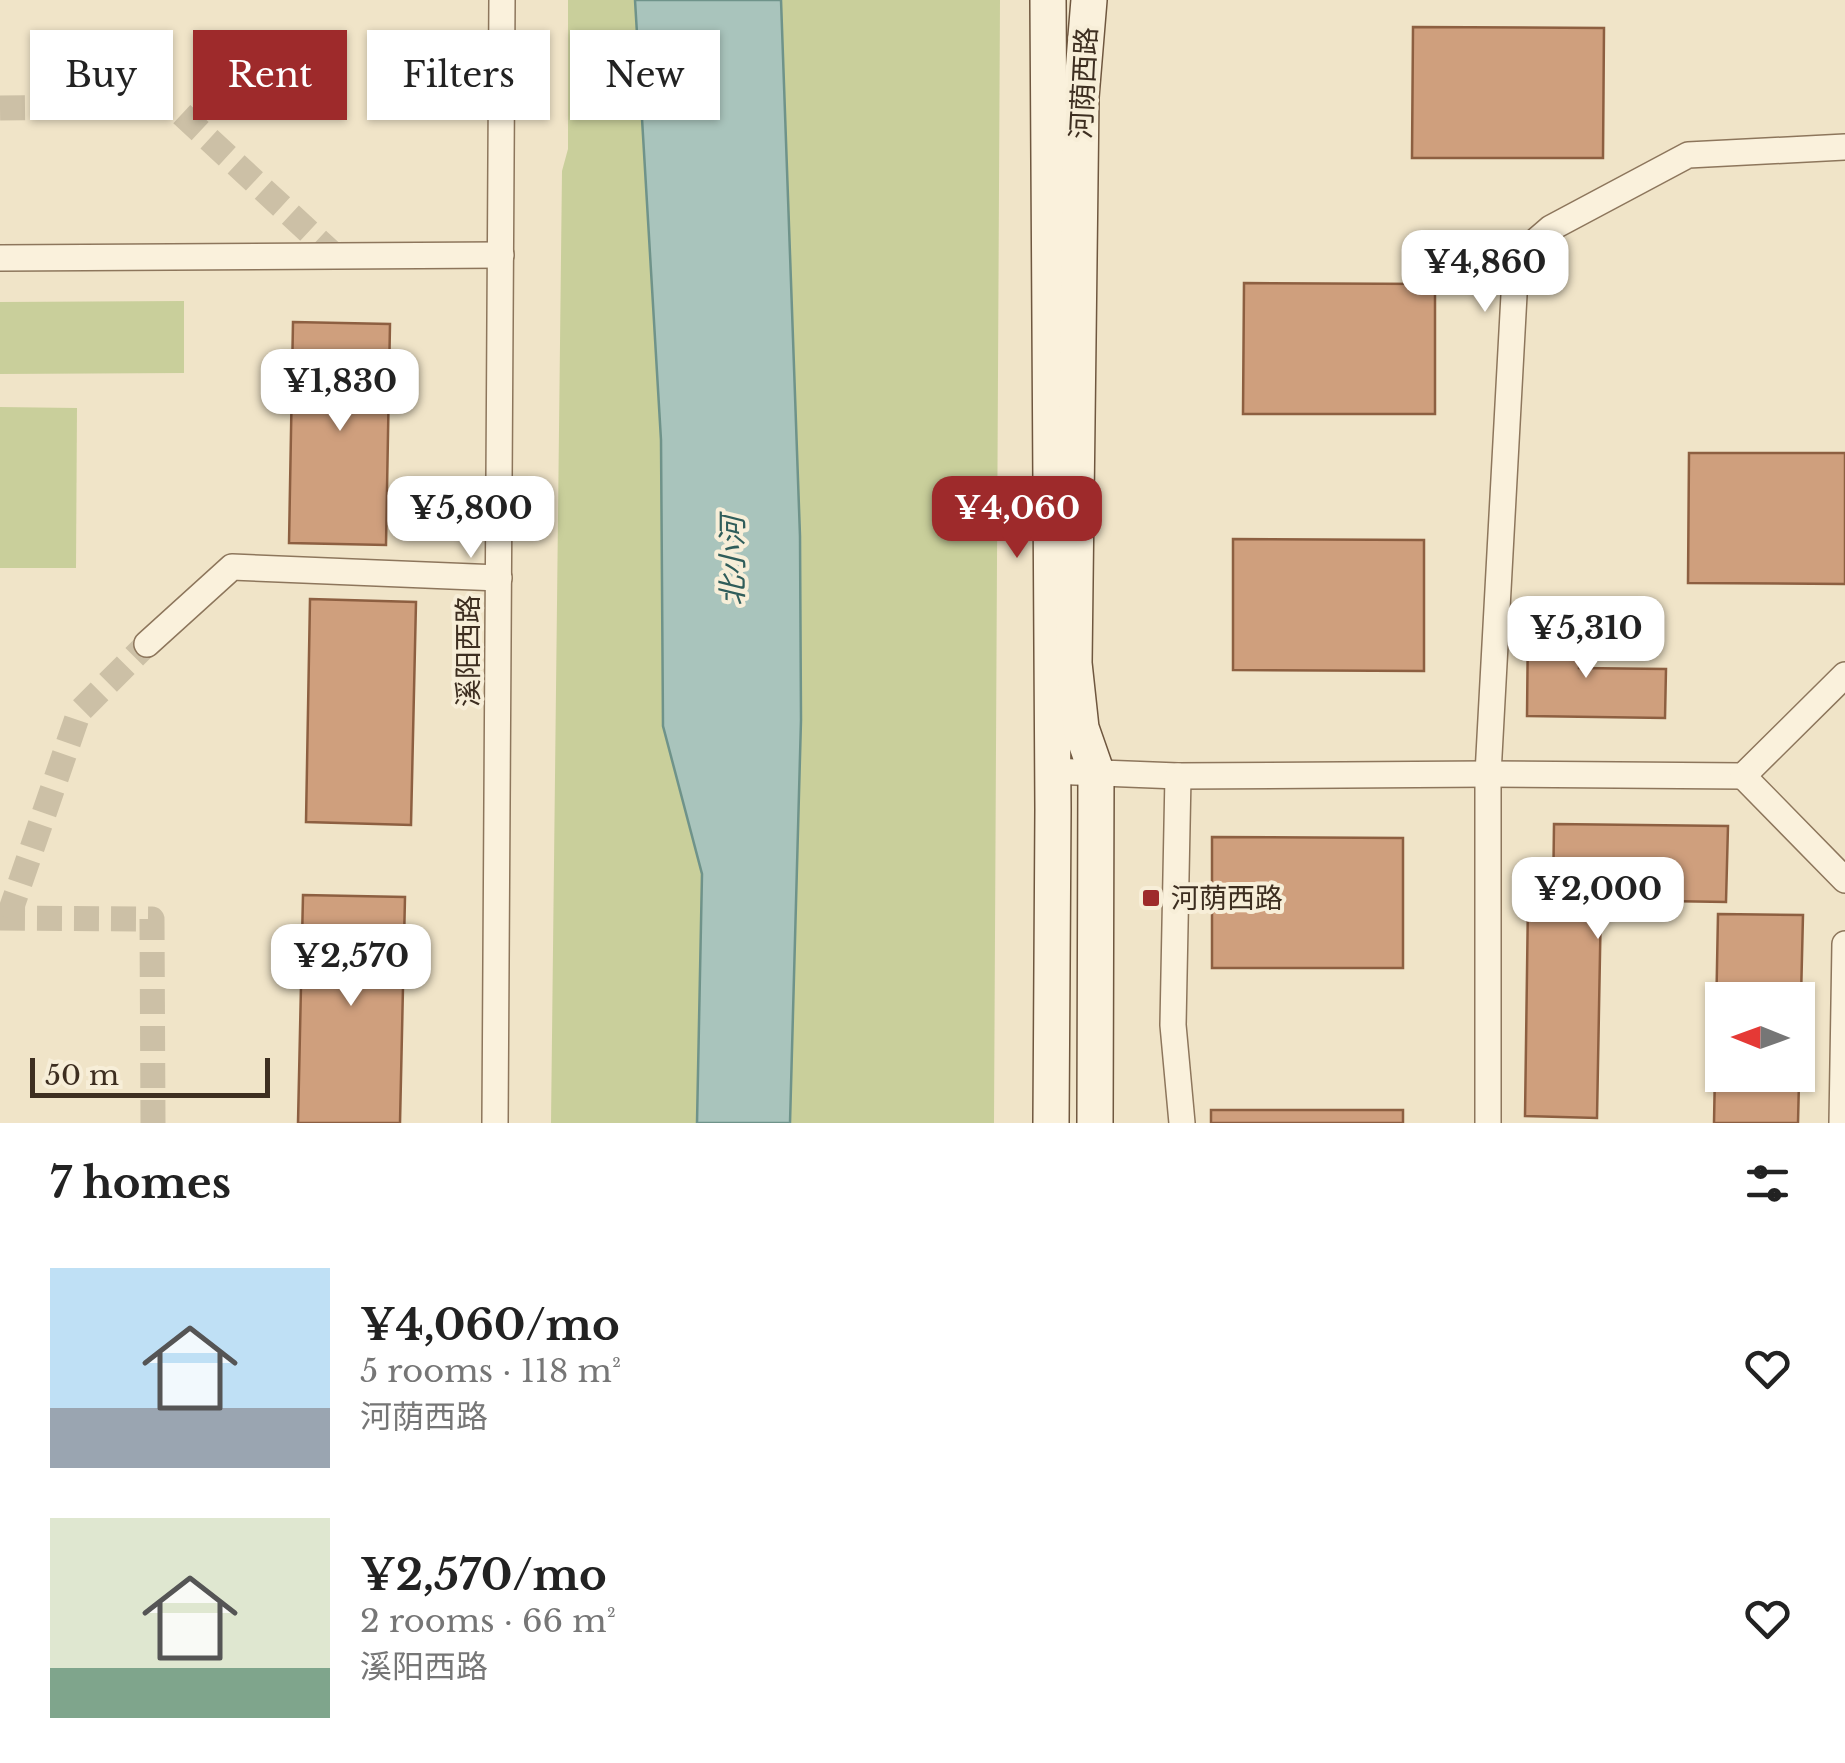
<!DOCTYPE html>
<meta charset="utf-8">
<style>
:root{--surface:#fff;--page:#f2f2f2;--text:#222;--muted:#767676;--accent:#9e2a2b}
body{margin:0;font-family:"Libre Baskerville","Noto Sans SC",serif;background:var(--page);color:var(--text);height:100vh;display:flex;flex-direction:column;font-size:38px;white-space:nowrap}
*{box-sizing:border-box;margin:0}
p{font-size:32px;color:var(--muted)}
.icon{flex:none;width:55px;height:55px;fill:none;stroke:currentColor;stroke-width:2;stroke-linecap:round;stroke-linejoin:round}
.map{position:relative;height:1123px;overflow:hidden}
.details{display:flex;flex-direction:column;background:var(--surface);flex:1}
.details>*{flex:none}
.top-card{position:absolute;left:30px;top:30px;width:1000px;height:90px;display:flex;gap:20px}
.needle{width:65px;rotate:271deg}
.fabs{position:absolute;left:1705px;top:982px;display:grid;gap:20px}
.fabs a{display:grid;place-items:center;width:110px;height:110px;border-radius:0px;background:var(--surface);box-shadow:0 2px 8px #0004;font-size:50px}
.scale{position:absolute;left:30px;bottom:25px;width:240px;box-sizing:border-box;padding-left:10px;border:5px solid #3d2e20;border-top:0;font-size:28px;line-height:35px;white-space:nowrap;color:#3d2e20;-webkit-text-stroke:8px #f7eed8;paint-order:stroke}
.price{position:absolute;translate:-50% -85px;padding:0 22px;border-radius:20px;background:#fff;color:#222;font-size:32px;line-height:65px;filter:drop-shadow(0 2px 5px #0008)}
.price::after{content:'';position:absolute;left:50%;top:60px;width:30px;height:22px;margin-left:-15px;background:inherit;clip-path:polygon(0 0,100% 0,50% 100%)}
.price.active{background:var(--accent);color:#fff}
ul{padding:0;list-style:none}
li{display:flex;align-items:center;gap:30px;height:250px;padding:0 50px}
li span{display:grid;place-items:center;flex:none;width:280px;height:200px;border-radius:0px;color:#555}
li>.icon{margin-inline-start:auto}
span .icon{width:120px;height:120px;fill:#fffc;stroke-width:1}
li b{font-size:42px}
h2{display:flex;justify-content:space-between;align-items:center;height:120px;padding:0 50px;font-size:42px}
.chip{padding:0 35px;border-radius:0px;background:var(--surface);box-shadow:0 2px 8px #0004;font-size:35px;line-height:90px}
.chip.active{background:var(--accent);color:#fff}
.map>svg:first-child{display:block}
.green{fill:#c9cf9b}
.water{fill:#a9c4bc;stroke:#6f938a;stroke-width:2.5}
.building{fill:#cf9f7d;stroke:#8d5f41;stroke-width:2.5;fill-rule:evenodd}
.lines{fill:none;stroke-linecap:round;stroke-linejoin:round}
.street-tunnel{stroke:#ccc0a6;stroke-width:25;stroke-dasharray:25 12;stroke-linecap:butt}
.street-casing{stroke:#8d765c;stroke-width:28}
.secondary-casing{stroke:#6f573f;stroke-width:38}
.street{stroke:#faf1dc;stroke-width:25}
.secondary{stroke:#faf1dc;stroke-width:35}
.poi-dot{fill:#9e2a2b;stroke:#f7eed8;stroke-width:4}
.labels{text-anchor:middle;dominant-baseline:central;stroke-width:8;stroke-linejoin:round;paint-order:stroke}
.street-label{font-size:28px;fill:#3d2e20;stroke:#f7eed8}
.poi-label{font-size:28px;fill:#3d2e20;stroke:#f7eed8;text-anchor:start}
.water-label{font-size:30px;font-style:italic;fill:#2f5d5a;stroke:#f7eed8}
</style>
<div class="map">
<svg width="1845" height="1123" viewBox="0 0 1845 1123">
<rect width="100%" height="100%" fill="#f0e4c8"/>
<g class="green">
<path d="M 568,0 L 1000,0 L 994,1123 L 551,1123 L 562,171 L 568,149 Z"/>
<path d="M 184,301 L 184,373 L 0,374 L 0,302 Z"/>
<path d="M 0,407 L 77,408 L 76,568 L 0,568 Z"/>
</g>
<path class="water" d="M 635,0 L 781,0 L 800,536 L 801,720 L 790,1123 L 697,1123 L 702,874 L 663,726 L 661,440 Z"/>
<g class="building">
<path d="M 1413,27 L 1604,28 L 1603,158 L 1412,158 Z"/>
<path d="M 1244,283 L 1435,284 L 1435,414 L 1243,414 Z"/>
<path d="M 293,322 L 390,324 L 386,545 L 289,543 Z"/>
<path d="M 1689,453 L 1845,453 L 1845,584 L 1688,583 Z"/>
<path d="M 1233,539 L 1424,540 L 1424,671 L 1233,670 Z"/>
<path d="M 310,599 L 416,602 L 411,825 L 306,822 Z"/>
<path d="M 1528,623 L 1580,623 L 1579,668 L 1666,669 L 1665,718 L 1527,716 Z"/>
<path d="M 1554,824 L 1728,826 L 1726,902 L 1601,900 L 1597,1118 L 1525,1116 L 1528,901 L 1553,901 Z"/>
<path d="M 1212,837 L 1403,838 L 1403,968 L 1212,968 Z"/>
<path d="M 303,895 L 405,897 L 400,1123 L 298,1123 Z"/>
<path d="M 1718,914 L 1803,915 L 1798,1123 L 1714,1123 ZM 1722,1000 L 1798,1000 L 1798,1075 L 1722,1075 Z"/>
<rect x="1211" y="1110" width="192" height="13"/>
</g>
<g class="lines">
<g class="street-tunnel">
<path d="M 0,108 L 173,106 L 335,256"/>
<path d="M 0,918 L 152,919 L 153,1123"/>
<path d="M 8,918 L 79,712 L 147,644"/>
</g>
<g class="street-casing">
<g id="street">
<path d="M 0,258 L 501,255"/>
<path d="M 147,644 L 232,567 L 499,578"/>
<path d="M 1050,771 L 1178,776 L 1488,774 L 1743,776 L 1845,675"/>
<path d="M 1178,776 L 1173,1025 L 1182,1123"/>
<path d="M 1743,776 L 1845,880"/>
<path d="M 495,1123 L 502,0"/>
<path d="M 1488,1123 L 1488,774 L 1516,258 L 1551,228 L 1688,155 L 1845,147"/>
<path d="M 1842,1123 L 1845,944"/>
</g>
</g>
<g class="secondary-casing">
<g id="secondary">
<path d="M 1048,0 L 1053,809 L 1051,1123"/>
<path d="M 1089,0 L 1081,97 L 1074,663 L 1081,728 L 1096,771 L 1095,1123"/>
</g>
</g>
<use href="#street" class="street"/>
<use href="#secondary" class="secondary"/>
</g>
<rect class="poi-dot" x="1141" y="888" width="20" height="20" rx="5"/>
<g class="labels">
<g class="street-label">
<text transform="translate(1084 83) rotate(-87)">河荫西路</text>
<text transform="translate(468 651) rotate(-90)">溪阳西路</text>
</g>
<g class="poi-label">
<text x="1171" y="898">河荫西路</text>
</g>
<g class="water-label">
<text transform="translate(732 561) rotate(-90)">北小河</text>
</g>
</g>
</svg>
<div class="fabs">
<a><svg class="needle" viewBox="-14 -14 28 28"><path d="M0-13l5 13h-10z" fill="#e53935"/><path d="M0 13l5-13h-10z" fill="#767676"/></svg></a>
</div>
<div class="scale">50 m</div>
<b class="price" style="left:1485px;top:315px">¥4,860</b>
<b class="price" style="left:340px;top:434px">¥1,830</b>
<b class="price" style="left:471px;top:561px">¥5,800</b>
<b class="price active" style="left:1017px;top:561px">¥4,060</b>
<b class="price" style="left:1586px;top:681px">¥5,310</b>
<b class="price" style="left:1598px;top:942px">¥2,000</b>
<b class="price" style="left:351px;top:1009px">¥2,570</b>
<div class="top-card">
<a class="chip">Buy</a>
<a class="chip active">Rent</a>
<a class="chip">Filters</a>
<a class="chip">New</a>
</div>
</div>
<section class="details">
<h2>7 homes<svg class="icon" aria-label="filters" viewBox="0 0 24 24"><path d="M4 7h16M4 17h16"/><circle cx="9" cy="7" r="2"/><circle cx="15" cy="17" r="2"/></svg></h2>
<ul>
<li><span style="background:linear-gradient(#bfe0f5 70%,#9aa5b1 0)"><svg class="icon" aria-label="home" viewBox="0 0 24 24"><path d="M3 11l9-7 9 7M6 9v11h12V9"/></svg></span><div><b>¥4,060/mo</b><p>5 rooms · 118 m²</p><p>河荫西路</p></div><svg class="icon" aria-label="heart" viewBox="0 0 24 24"><path d="M12 20l-8-8c-3-5 5-10 8-4 3-6 11-1 8 4z"/></svg></li>
<li><span style="background:linear-gradient(#dfe7d0 75%,#7fa58c 0)"><svg class="icon" aria-label="home" viewBox="0 0 24 24"><path d="M3 11l9-7 9 7M6 9v11h12V9"/></svg></span><div><b>¥2,570/mo</b><p>2 rooms · 66 m²</p><p>溪阳西路</p></div><svg class="icon" aria-label="heart" viewBox="0 0 24 24"><path d="M12 20l-8-8c-3-5 5-10 8-4 3-6 11-1 8 4z"/></svg></li>
</ul>
</section>
